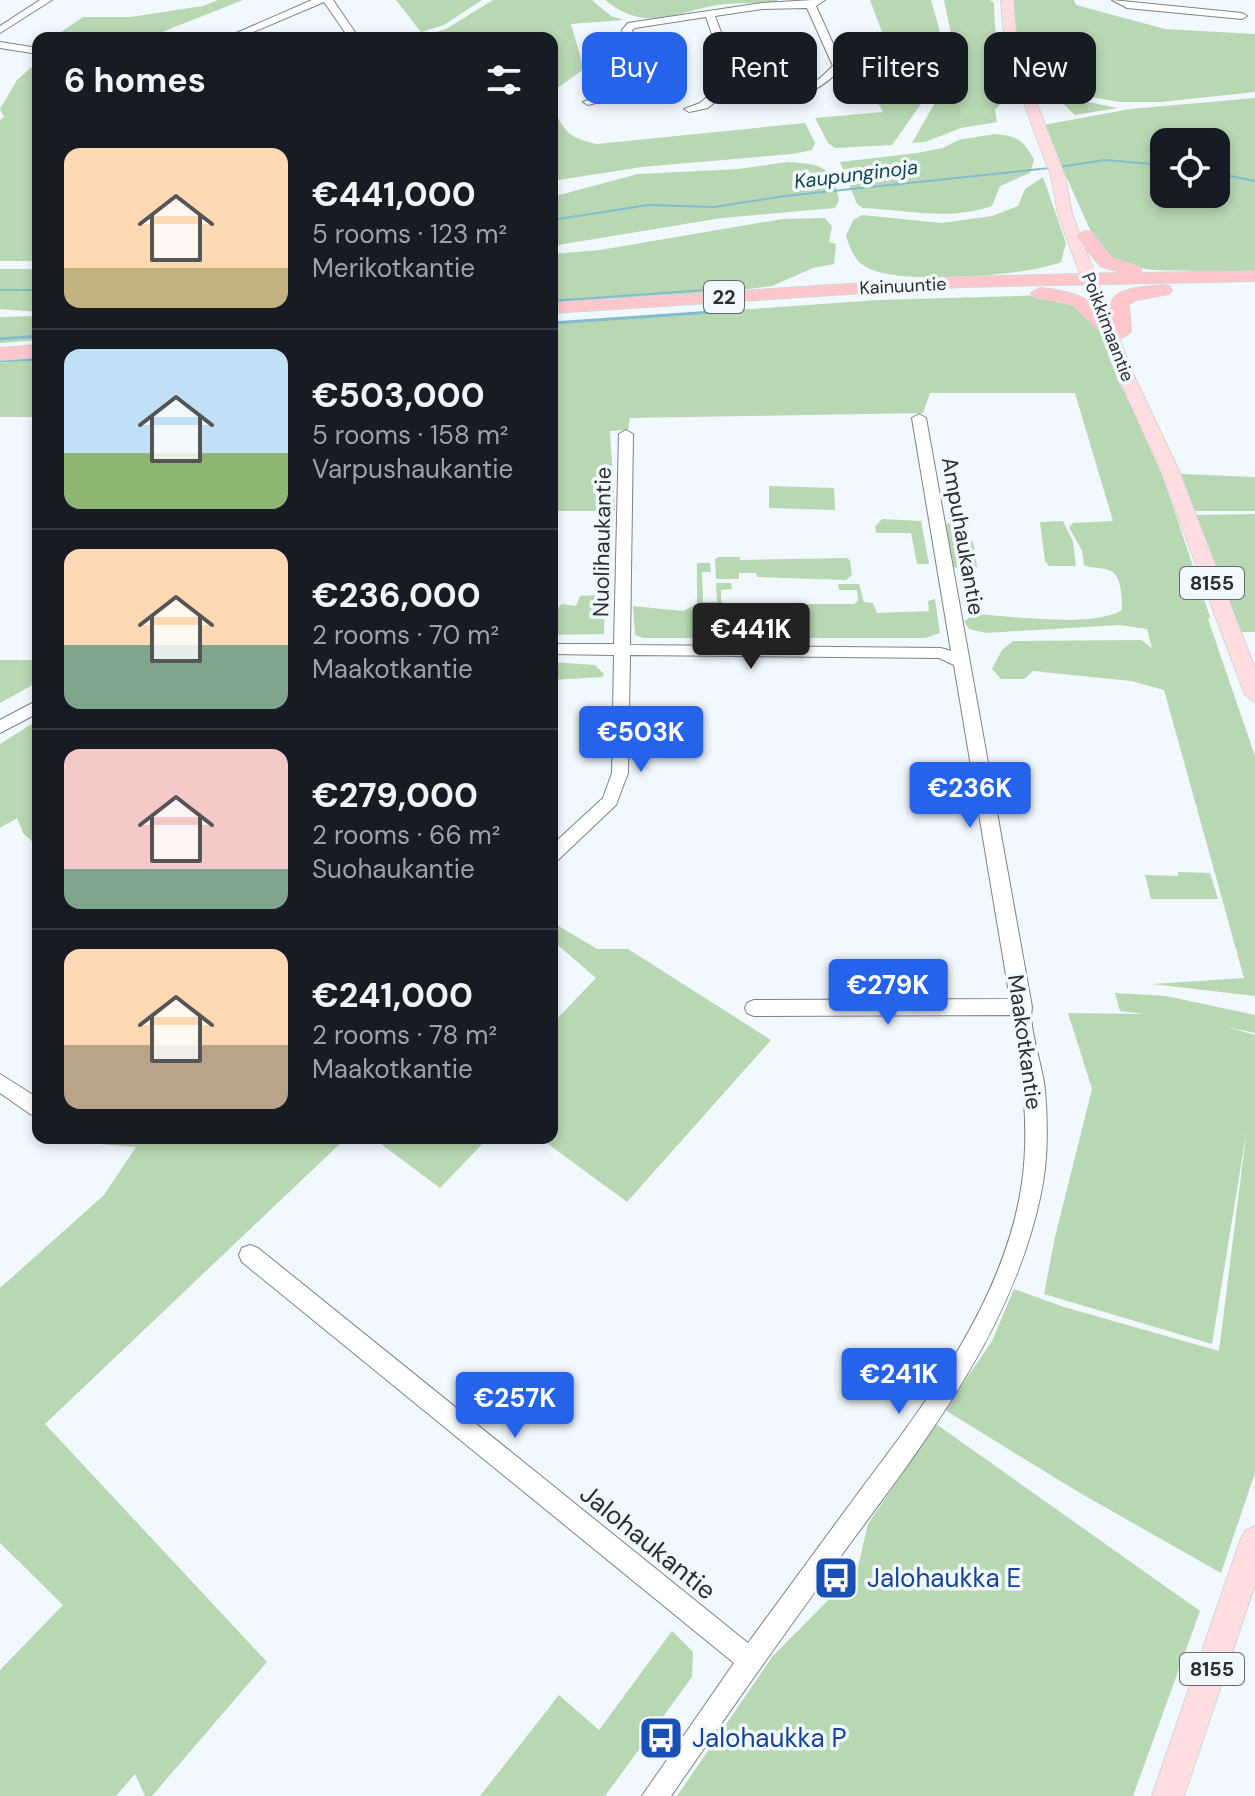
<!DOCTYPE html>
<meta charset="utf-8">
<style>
:root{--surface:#171b24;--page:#20242c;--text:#f1f3f6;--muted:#9ea1a6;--line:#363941;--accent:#2563eb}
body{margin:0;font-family:"DM Sans",sans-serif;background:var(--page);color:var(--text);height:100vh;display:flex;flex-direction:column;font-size:30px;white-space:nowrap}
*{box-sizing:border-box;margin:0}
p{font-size:26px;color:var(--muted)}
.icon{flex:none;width:44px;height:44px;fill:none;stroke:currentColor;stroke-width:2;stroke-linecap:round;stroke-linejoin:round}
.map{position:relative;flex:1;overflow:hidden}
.details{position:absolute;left:32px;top:32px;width:526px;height:1112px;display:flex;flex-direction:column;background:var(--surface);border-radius:16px;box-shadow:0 4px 12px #0003}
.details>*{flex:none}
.banner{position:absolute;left:582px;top:32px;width:552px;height:72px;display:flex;gap:16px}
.tools{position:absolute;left:1150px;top:128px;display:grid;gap:16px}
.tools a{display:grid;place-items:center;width:80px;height:80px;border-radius:16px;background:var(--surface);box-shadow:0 4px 12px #0003;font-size:40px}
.price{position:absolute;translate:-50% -68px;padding:0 18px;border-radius:8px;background:var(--accent);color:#fff;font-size:26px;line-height:52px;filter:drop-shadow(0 2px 4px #0008)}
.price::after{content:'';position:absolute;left:50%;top:48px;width:24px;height:18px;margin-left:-12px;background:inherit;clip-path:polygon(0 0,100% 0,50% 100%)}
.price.selected{background:#222;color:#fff}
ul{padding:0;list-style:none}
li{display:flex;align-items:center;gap:24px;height:200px;padding:0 32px}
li+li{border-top:2px solid var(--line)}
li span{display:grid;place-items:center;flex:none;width:224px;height:160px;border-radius:16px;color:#555}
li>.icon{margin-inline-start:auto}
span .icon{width:96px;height:96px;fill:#fffc;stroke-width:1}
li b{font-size:34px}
h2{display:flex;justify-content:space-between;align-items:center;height:96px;padding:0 32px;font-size:34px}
.pill{padding:0 28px;border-radius:16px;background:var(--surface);box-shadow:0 4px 12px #0003;font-size:28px;line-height:72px}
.pill.selected{background:var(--accent);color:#fff}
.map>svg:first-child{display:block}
.green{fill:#b8d7b3;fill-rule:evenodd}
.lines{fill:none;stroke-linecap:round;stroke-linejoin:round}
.stream-far1{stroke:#83bdcc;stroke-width:2}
.stream{stroke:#83bdcc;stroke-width:3}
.minor-casing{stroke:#7d8388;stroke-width:2}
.major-casing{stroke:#d5d5d5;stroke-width:2}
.highway-casing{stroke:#d5d5d5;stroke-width:2}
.minor{fill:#fff;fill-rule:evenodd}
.major{fill:#ffdde0;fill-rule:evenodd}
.highway{fill:#ffc6cc;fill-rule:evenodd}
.labels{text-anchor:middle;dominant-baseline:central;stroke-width:7;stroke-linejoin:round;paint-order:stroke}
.far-street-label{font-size:18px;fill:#2b2d2f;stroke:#f2f9fe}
.far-water-label{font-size:20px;font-style:italic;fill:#10444f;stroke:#f2f9fe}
.shield{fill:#f2f9fe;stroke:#676a6d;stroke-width:2}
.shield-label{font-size:20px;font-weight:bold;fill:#2b2d2f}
.street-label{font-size:22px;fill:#2b2d2f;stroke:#f2f9fe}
.near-street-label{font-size:26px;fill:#2b2d2f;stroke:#f2f9fe}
.near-transit-label{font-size:26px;fill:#164399;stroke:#f2f9fe;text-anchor:start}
</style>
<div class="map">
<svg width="1255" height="1796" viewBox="0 0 1255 1796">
<rect width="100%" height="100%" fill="#f2f9fe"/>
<g class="green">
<path d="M 218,0 L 243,0 L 147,38 L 52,38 L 83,17 L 130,17 L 203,6 Z"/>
<path d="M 396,0 L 482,0 L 444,25 L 421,32 Z"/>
<path d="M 493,0 L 592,0 L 611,16 L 624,20 L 571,24 L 584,69 L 552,92 L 552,38 L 425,36 L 446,29 Z"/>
<path d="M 605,0 L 777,0 L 779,3 C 758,4 738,2 717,5 C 673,13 646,33 605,0 Z"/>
<path d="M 870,0 L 931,0 C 935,16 946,41 938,56 L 906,57 L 903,50 L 889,51 Z"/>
<path d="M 944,0 L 990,0 L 994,3 C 994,35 999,61 1012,91 L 995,110 L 997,122 L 961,128 L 925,142 L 912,143 L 957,64 Z"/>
<path d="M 1014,0 L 1074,0 L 1076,5 L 1165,29 L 1255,34 L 1255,92 L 1161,102 L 1120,102 L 1071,94 L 1065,88 L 1023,72 L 1014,42 Z"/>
<path d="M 38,61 L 38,261 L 0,261 L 0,120 L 4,117 L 0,109 L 17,80 Z"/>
<path d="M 929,65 L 941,65 L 941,69 L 926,97 L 892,145 L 835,148 L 828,143 L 815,118 L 883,112 L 877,101 L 925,97 L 909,68 Z"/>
<path d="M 1029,78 L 1039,82 L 1049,94 L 1118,108 L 1075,115 L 1058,99 L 1037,96 L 1026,80 Z"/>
<path d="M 1255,98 L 1255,272 L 1153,270 L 1114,264 L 1097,245 L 1043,125 L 1130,109 ZM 1164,142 L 1216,142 L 1216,194 L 1164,194 Z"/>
<path d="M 554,109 C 565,134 571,138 597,144 L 805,123 L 815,143 L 812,150 L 792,154 L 642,167 L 552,181 L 552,110 Z"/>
<path d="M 995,134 C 1017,136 1024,140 1034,160 L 1030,173 L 1000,186 L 992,206 C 948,221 908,210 863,208 L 857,204 L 840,162 L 917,153 L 943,148 L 958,140 Z"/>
<path d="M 787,162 C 819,164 833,164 839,200 L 835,208 L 722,218 L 552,246 L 552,197 L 638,174 L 739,169 Z"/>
<path d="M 1043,177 L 1066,243 L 1061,262 C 1027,276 897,286 866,267 C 854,260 850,248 846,236 L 853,220 L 862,215 L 941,223 L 992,216 L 1018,206 L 1025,189 Z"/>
<path d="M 825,218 L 832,226 L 829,242 L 836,244 L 834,264 L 813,268 L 772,286 L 703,295 L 552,305 L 552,254 L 600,250 L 782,219 Z"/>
<path d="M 0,269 L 38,269 L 38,312 L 0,309 Z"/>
<path d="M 1049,295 L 1063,296 L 1094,316 L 1118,380 L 1152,444 L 1210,617 L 1208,619 L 1255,756 L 1255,996 L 1152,984 L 1244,978 L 1164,690 L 1131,681 L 1033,671 L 1024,679 L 1001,679 L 992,669 L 1002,650 L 1013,641 L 1141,640 L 1152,648 L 1147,629 L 1119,625 L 986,633 L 969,629 L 964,621 L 975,614 C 1010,616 1094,628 1122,610 C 1122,600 1122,576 1111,571 C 1104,567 1092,569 1084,565 L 1082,551 L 1069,527 L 1073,523 L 1113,521 L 1075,393 L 930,393 L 923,413 L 630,418 L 628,430 L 610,431 L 615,511 L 552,511 L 552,323 L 878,300 Z"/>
<path d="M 38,316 L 38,340 L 0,343 L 0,317 Z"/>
<path d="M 38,360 L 38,417 L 0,417 L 0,363 Z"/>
<path d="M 1181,474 L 1255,477 L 1255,511 L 1193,511 Z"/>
<path d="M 769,486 L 834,488 L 835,510 L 769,508 Z"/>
<path d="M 1255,514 L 1255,632 L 1241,632 L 1195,515 Z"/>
<path d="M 882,519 L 921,521 L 929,564 L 917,564 L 911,533 L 876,533 L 875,527 Z"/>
<path d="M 951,521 L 970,521 L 961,531 L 973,542 L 977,567 L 972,571 L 953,567 L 946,525 Z"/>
<path d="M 1063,521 L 1073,542 L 1076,566 L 1049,566 L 1045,561 L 1040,522 Z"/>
<path d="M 718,557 L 740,557 L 740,560 L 846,558 L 850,560 L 852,575 L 846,580 L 757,577 L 756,573 L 739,573 L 739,579 L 716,579 L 715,559 Z"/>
<path d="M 697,563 L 710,563 L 711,572 L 702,572 L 703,602 L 717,602 L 716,583 L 731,583 L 732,589 L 721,590 L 721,602 L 728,604 L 854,604 L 858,601 L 857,590 L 839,590 L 838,584 L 859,584 L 864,602 L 873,603 L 877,613 L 929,611 L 928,601 L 935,599 L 940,633 L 925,638 L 643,638 L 635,635 L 633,606 L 683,611 L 697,604 Z"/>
<path d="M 595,595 L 605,602 L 604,634 L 552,635 L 552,610 L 556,610 L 562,604 L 576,606 L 580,596 Z"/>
<path d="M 0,660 L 38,660 L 38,682 L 0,703 Z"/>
<path d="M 552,662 L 595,665 L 604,674 L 603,677 L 552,680 Z"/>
<path d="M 38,720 L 38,847 L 23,833 L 17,818 L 0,828 L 0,744 Z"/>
<path d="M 1178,872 L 1210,873 L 1218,899 L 1151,899 L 1145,875 L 1178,876 Z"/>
<path d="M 552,922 L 597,949 L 628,949 L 771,1040 L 627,1202 L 540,1138 L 552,1138 L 552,1024 L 596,978 L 552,940 Z"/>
<path d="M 1115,993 L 1166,996 L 1255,1015 L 1255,1033 L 1227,1027 L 1255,1035 L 1255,1473 L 1221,1573 L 1080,1493 L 945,1410 L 992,1341 L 1014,1289 L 1064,1307 L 1219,1351 L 1247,1128 L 1212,1344 L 1044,1294 L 1055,1237 L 1092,1089 L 1068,1013 L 1145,1014 L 1120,1011 Z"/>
<path d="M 68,1138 L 346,1138 L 45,1424 L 267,1662 L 152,1796 L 145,1796 L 135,1774 L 116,1796 L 0,1796 L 0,1670 L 63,1605 L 0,1543 L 0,1288 L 104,1195 L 136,1147 L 65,1141 Z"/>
<path d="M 373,1138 L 488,1138 L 440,1188 Z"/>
<path d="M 936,1424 L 1200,1611 L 1133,1796 L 677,1796 L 772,1657 L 857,1571 L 868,1524 Z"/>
<path d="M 672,1631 L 693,1652 L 692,1677 L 605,1796 L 480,1796 L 559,1695 L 599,1730 Z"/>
</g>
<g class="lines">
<g class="stream-far1">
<path d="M 1059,167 L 1105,160 L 1164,165"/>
<path d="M 1216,173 L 1255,181"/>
<path d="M 552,220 L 648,205 L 714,207 L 785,196 L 1050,168"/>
<path d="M 0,290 L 38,290"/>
<path d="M 552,301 L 733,288"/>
</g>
<g class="stream">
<path d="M 552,301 L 568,300"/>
<path d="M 552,323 L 727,311"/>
<path d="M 0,339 L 38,336"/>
<path d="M 0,361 L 38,359"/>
</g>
<g class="minor-casing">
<g id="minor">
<path d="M 40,0 L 52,0 L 0,33 L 0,26 Z"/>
<path d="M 312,0 L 333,0 L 359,38 L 349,38 L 324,2 L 239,38 L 225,38 Z"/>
<path d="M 813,0 L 825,0 L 816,6 L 843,66 C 830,81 811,96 790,95 L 790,91 L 819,79 L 833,66 L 807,8 L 762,9 L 715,16 L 739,81 L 708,108 L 689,112 L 684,109 L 700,103 L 728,80 L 706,17 L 635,28 L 632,30 L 643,61 L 641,76 L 607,100 L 588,105 L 583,102 L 599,96 L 632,73 L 633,61 L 622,30 L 628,23 L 762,3 Z"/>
<path d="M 1112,0 L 1242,13 L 1247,16 L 1242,19 L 1127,8 Z"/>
<path d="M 0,42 L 38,48 L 38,54 L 0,48 Z"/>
<path d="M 919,414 L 926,418 L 1032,1007 C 1028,1029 1043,1066 1045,1090 C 1048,1125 1048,1164 1040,1198 C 1010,1337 917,1452 835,1564 C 779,1641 725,1718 671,1796 L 642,1796 L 734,1663 L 242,1262 L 239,1255 L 242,1248 L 250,1245 L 258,1248 L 748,1643 C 784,1594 820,1545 856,1496 C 925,1404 1005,1301 1022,1183 C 1030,1126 1022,1071 1013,1015 L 754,1016 L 747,1013 L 745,1008 L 747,1003 L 754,1000 L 1010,999 L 954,665 L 939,658 L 630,655 L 628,773 L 616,805 L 558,860 L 552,862 L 552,845 L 603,798 L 612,773 L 614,655 L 552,654 L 552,644 L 614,644 L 619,434 L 626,430 L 633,434 L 630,645 L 941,648 L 951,651 L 912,418 Z"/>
<path d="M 38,700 L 38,713 L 0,733 L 0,720 Z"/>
<path d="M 0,1074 L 38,1098 L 38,1116 L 30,1114 L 0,1093 Z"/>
</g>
</g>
<g class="major-casing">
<g id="major">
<path d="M 1001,0 L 1013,0 L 1018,55 L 1065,176 L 1072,214 L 1133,374 L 1179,471 L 1255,669 L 1255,702 L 1245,695 L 1161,471 L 1117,374 L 1058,214 L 1051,176 L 1006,55 Z"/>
<path d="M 1255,1526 L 1255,1584 L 1184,1796 L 1152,1796 L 1240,1541 L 1245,1531 Z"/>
</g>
</g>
<g class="highway-casing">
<g id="highway">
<path d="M 1085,231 L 1091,232 L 1112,258 L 1140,267 L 1142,273 L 1255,271 L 1255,281 L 960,287 L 552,313 L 552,303 L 960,277 L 1123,273 L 1100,266 L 1076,236 Z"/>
<path d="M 1163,285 L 1169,286 L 1172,290 L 1169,294 L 1136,300 L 1129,304 L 1131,332 L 1122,338 L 1102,333 L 1073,305 L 1034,297 L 1031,293 L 1040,288 C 1070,290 1092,298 1112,321 C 1112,315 1109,305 1112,301 C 1119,286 1149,287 1163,285 Z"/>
<path d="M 38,345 L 38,357 L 0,360 L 0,348 Z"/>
</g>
</g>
<use href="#minor" class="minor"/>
<use href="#major" class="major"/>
<use href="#highway" class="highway"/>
</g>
<defs>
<g id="bus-square" transform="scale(2.3)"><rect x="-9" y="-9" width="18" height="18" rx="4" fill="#1a4fb4" stroke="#f2f9fe"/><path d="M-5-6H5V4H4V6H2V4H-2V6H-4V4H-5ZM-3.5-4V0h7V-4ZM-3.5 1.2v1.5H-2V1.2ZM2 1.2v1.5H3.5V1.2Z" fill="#fff"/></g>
</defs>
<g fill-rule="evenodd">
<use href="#bus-square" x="836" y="1578"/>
<use href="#bus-square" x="661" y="1738"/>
</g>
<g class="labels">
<g class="far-street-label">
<text transform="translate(903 286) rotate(-3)">Kainuuntie</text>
<text transform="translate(1108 327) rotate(69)">Poikkimaantie</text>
</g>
<g class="far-water-label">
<text transform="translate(856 174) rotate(-7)">Kaupunginoja</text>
</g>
<g class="shield">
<rect x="704" y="281" width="40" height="32" rx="6"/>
<rect x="1180" y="567" width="64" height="32" rx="6"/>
<rect x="1180" y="1653" width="64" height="32" rx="6"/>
</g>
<g class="shield-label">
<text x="724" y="297">22</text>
<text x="1212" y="583">8155</text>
<text x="1212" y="1669">8155</text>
</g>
<g class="street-label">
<text transform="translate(963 536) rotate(80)">Ampuhaukantie</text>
<text transform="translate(602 542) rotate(-89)">Nuolihaukantie</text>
<text transform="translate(1025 1042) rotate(82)">Maakotkantie</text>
</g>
<g class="near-street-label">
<text transform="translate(648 1542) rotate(39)">Jalohaukantie</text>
</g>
<g class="near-transit-label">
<text x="867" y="1578">Jalohaukka E</text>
<text x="692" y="1738">Jalohaukka P</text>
</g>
</g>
</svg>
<div class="tools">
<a><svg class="icon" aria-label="locate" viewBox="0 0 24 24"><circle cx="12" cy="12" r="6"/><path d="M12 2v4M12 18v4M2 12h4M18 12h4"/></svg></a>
</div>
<b class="price selected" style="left:751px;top:671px">€441K</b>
<b class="price" style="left:641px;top:774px">€503K</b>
<b class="price" style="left:970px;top:830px">€236K</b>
<b class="price" style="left:888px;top:1027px">€279K</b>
<b class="price" style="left:899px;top:1416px">€241K</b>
<b class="price" style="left:515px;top:1440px">€257K</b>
<div class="banner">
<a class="pill selected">Buy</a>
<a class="pill">Rent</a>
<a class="pill">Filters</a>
<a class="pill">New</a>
</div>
<section class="details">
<h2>6 homes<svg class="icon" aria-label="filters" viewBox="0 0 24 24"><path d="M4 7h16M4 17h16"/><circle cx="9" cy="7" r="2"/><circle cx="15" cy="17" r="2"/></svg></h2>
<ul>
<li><span style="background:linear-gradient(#ffd9b3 75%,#c2b280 0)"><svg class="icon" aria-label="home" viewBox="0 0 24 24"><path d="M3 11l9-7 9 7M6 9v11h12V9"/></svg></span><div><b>€441,000</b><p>5 rooms · 123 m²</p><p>Merikotkantie</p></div></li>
<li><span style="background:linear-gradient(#bfe0f5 65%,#8fb573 0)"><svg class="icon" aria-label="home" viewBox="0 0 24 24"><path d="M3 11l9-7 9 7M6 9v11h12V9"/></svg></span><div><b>€503,000</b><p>5 rooms · 158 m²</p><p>Varpushaukantie</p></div></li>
<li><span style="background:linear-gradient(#ffd9b3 60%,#7fa58c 0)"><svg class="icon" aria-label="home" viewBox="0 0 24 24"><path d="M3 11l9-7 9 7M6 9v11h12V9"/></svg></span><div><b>€236,000</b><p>2 rooms · 70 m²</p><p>Maakotkantie</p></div></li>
<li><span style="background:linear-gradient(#f6c9c9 75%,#7fa58c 0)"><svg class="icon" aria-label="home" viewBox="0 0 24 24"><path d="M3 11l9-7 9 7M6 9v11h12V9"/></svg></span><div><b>€279,000</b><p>2 rooms · 66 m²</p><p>Suohaukantie</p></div></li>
<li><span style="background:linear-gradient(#ffd9b3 60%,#b9a48a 0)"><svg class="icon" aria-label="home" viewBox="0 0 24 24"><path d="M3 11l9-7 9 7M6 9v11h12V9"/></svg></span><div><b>€241,000</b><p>2 rooms · 78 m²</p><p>Maakotkantie</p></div></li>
</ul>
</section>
</div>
